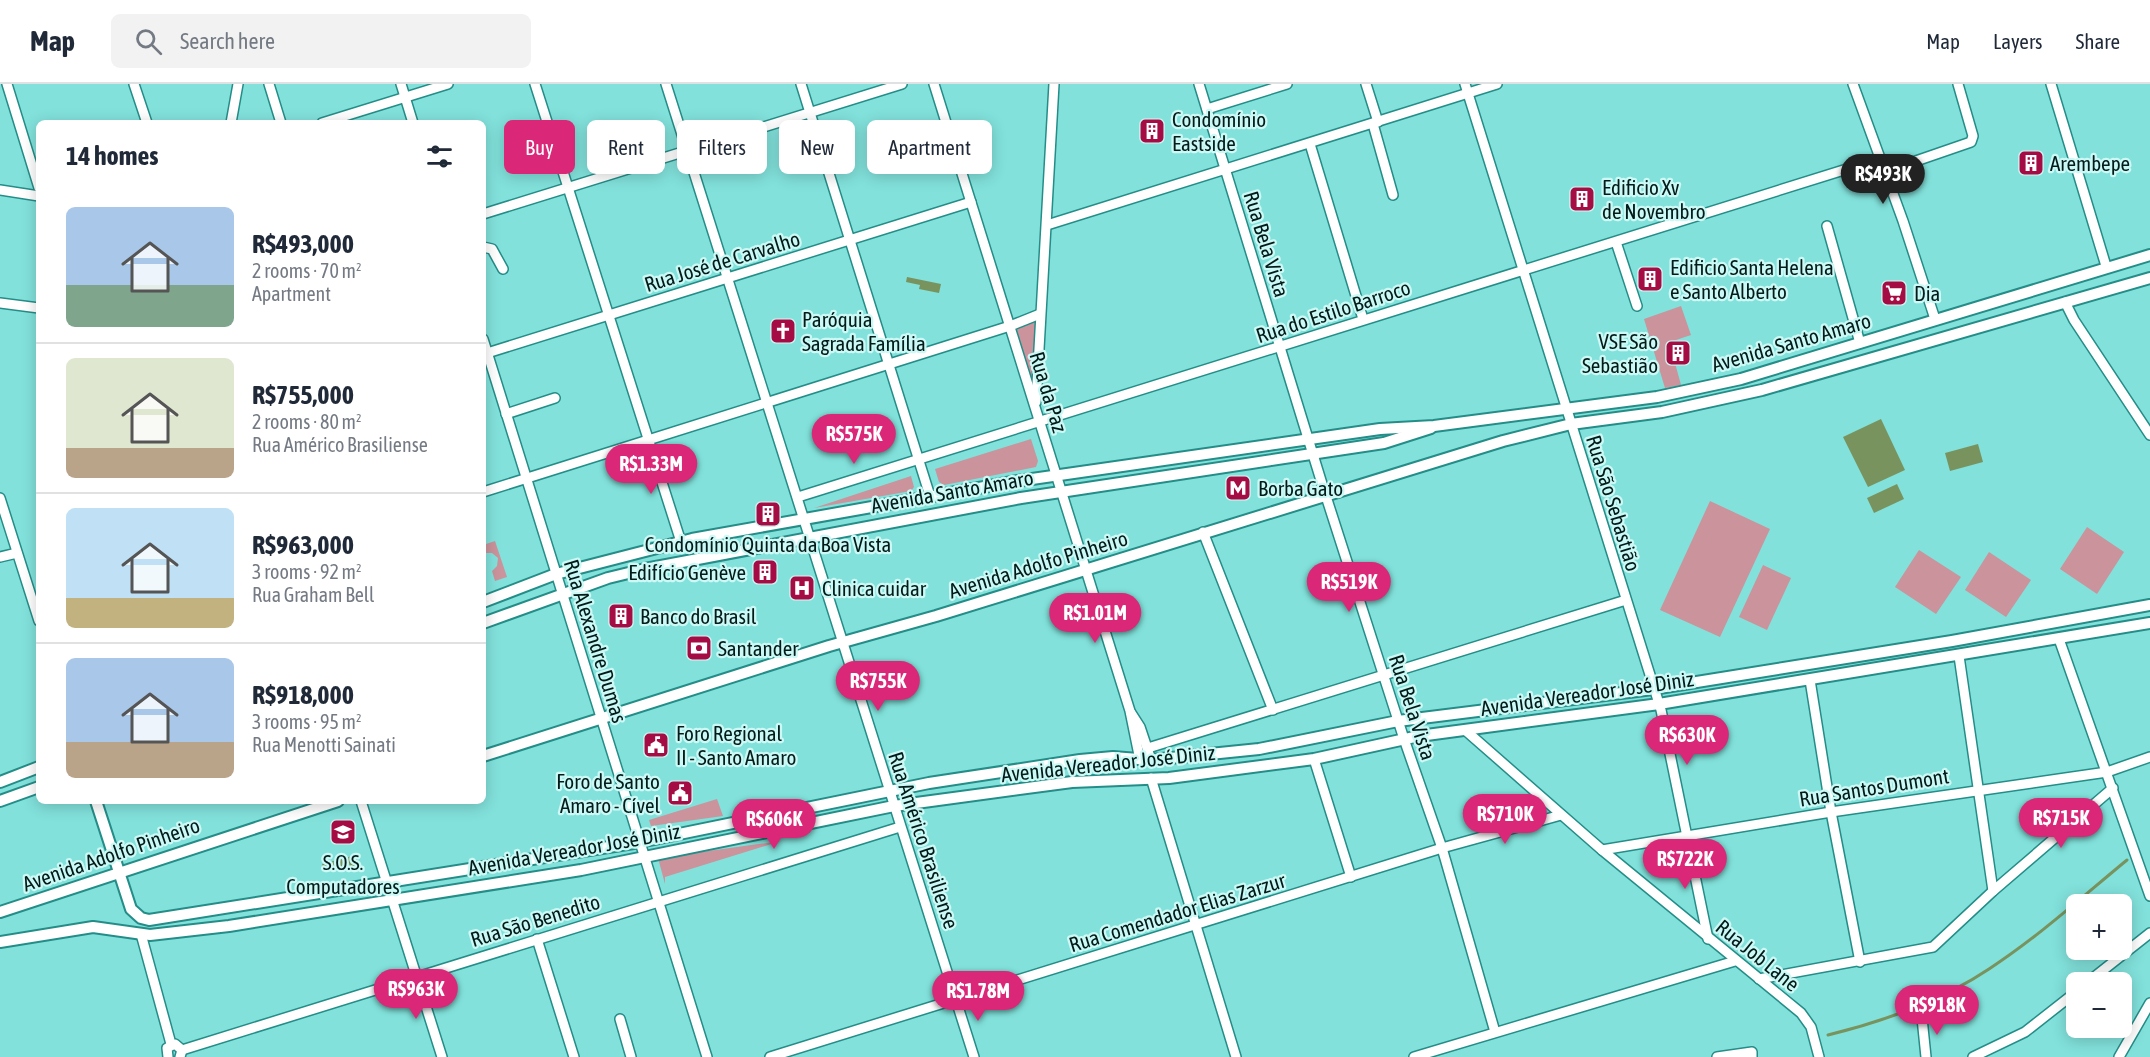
<!DOCTYPE html>
<meta charset="utf-8">
<style>
:root{--surface:#fff;--page:#f2f2f3;--text:#1f2937;--muted:#747a83;--line:#e0e1e3;--accent:#db2777}
body{margin:0;font-family:"Asap Condensed",sans-serif;background:var(--page);color:var(--text);height:100vh;display:flex;flex-direction:column;font-size:22px;white-space:nowrap}
*{box-sizing:border-box;margin:0}
p{font-size:20px;color:var(--muted)}
.icon{flex:none;width:33px;height:33px;fill:none;stroke:currentColor;stroke-width:2;stroke-linecap:round;stroke-linejoin:round}
.map{position:relative;flex:1;overflow:hidden}
.side{position:absolute;left:36px;top:36px;width:450px;height:684px;display:flex;flex-direction:column;background:var(--surface);border-radius:9px;box-shadow:0 3px 15px #0003}
.side>*{flex:none}
.hud{position:absolute;left:504px;top:36px;width:570px;height:54px;display:flex;gap:12px}
.controls{position:absolute;left:2066px;top:810px;display:grid;gap:12px}
.controls a{display:grid;place-items:center;width:66px;height:66px;border-radius:9px;background:var(--surface);box-shadow:0 3px 15px #0003;font-size:30px}
.price{position:absolute;translate:-50% -51px;padding:0 14px;border-radius:21px;background:var(--accent);color:#fff;font-size:20px;line-height:39px;filter:drop-shadow(0 2px 3px #0008)}
.price::after{content:'';position:absolute;left:50%;top:36px;width:18px;height:14px;margin-left:-9px;background:inherit;clip-path:polygon(0 0,100% 0,50% 100%)}
.price.current{background:#222;color:#fff}
ul{padding:0;list-style:none}
li{display:flex;align-items:center;gap:18px;height:150px;padding:0 30px}
li+li{border-top:2px solid var(--line)}
li span{display:grid;place-items:center;flex:none;width:168px;height:120px;border-radius:9px;color:#555}
li>.icon{margin-inline-start:auto}
span .icon{width:72px;height:72px;fill:#fffc;stroke-width:1}
li b{font-size:26px}
h2{display:flex;justify-content:space-between;align-items:center;height:72px;padding:0 30px;font-size:26px}
.tag{padding:0 21px;border-radius:9px;background:var(--surface);box-shadow:0 3px 15px #0003;font-size:21px;line-height:54px}
.tag.current{background:var(--accent);color:#fff}
header{display:flex;align-items:center;gap:36px;box-sizing:border-box;height:84px;padding:0 30px;background:var(--surface);border-bottom:2px solid var(--line)}
header strong{font-size:28px}
nav{display:flex;gap:33px;margin-inline-start:auto;font-size:21px}
.search{width:420px;height:54px;background:var(--page);display:flex;align-items:center;gap:15px;box-sizing:border-box;padding:0 21px;border-radius:9px;color:var(--muted);font-size:22px}
.map>svg:first-child{display:block}
.green{fill:#cb939b}
.water{fill:#79935e}
.lines{fill:none;stroke-linecap:round;stroke-linejoin:round}
.stream{stroke:#79935e;stroke-width:3}
.minor-casing{stroke:#248d88;stroke-width:12}
.major-casing{stroke:#248d88;stroke-width:14}
.minor{stroke:#fff;stroke-width:9}
.major{stroke:#fff;stroke-width:10}
.labels{text-anchor:middle;dominant-baseline:central;stroke-width:4.5;stroke-linejoin:round;paint-order:stroke}
.poi-label{font-size:21px;fill:#001b19;stroke:#ccf9f5;text-anchor:start}
.street-label{font-size:21px;fill:#001b19;stroke:#ccf9f5}
</style>
<header>
<strong>Map</strong>
<div class="search"><svg class="icon" aria-label="search" viewBox="0 0 24 24"><circle cx="10" cy="10" r="6"/><path d="M15 15l6 6"/></svg>Search here</div>
<nav><a>Map</a><a>Layers</a><a>Share</a></nav>
</header>
<div class="map">
<svg width="2150" height="973" viewBox="0 0 2150 973">
<rect width="100%" height="100%" fill="#82e1db"/>
<g class="green">
<path d="M 1681,222 L 1691,251 L 1670,258 L 1669,270 L 1675,279 L 1681,301 L 1665,304 L 1644,235 Z"/>
<path d="M 1038,233 L 1032,307 L 1012,244 Z"/>
<path d="M 1031,355 L 1038,377 L 1036,383 L 944,401 L 939,398 L 935,385 Z"/>
<path d="M 911,392 L 914,403 L 911,407 L 814,424 Z"/>
<path d="M 1710,417 L 1770,445 L 1720,553 L 1660,526 Z"/>
<path d="M 2087,443 L 2124,468 L 2097,510 L 2060,485 Z"/>
<path d="M 495,457 L 507,493 L 495,497 L 492,487 L 497,482 L 498,474 L 492,469 L 486,469 L 483,461 Z"/>
<path d="M 1919,466 L 1961,493 L 1936,530 L 1895,503 Z"/>
<path d="M 1989,468 L 2031,496 L 2006,533 L 1965,506 Z"/>
<path d="M 1763,481 L 1791,494 L 1767,546 L 1739,533 Z"/>
<path d="M 717,715 L 723,732 L 651,742 L 649,736 Z"/>
<path d="M 781,757 L 665,793 L 665,800 L 658,774 Z"/>
</g>
<g class="water">
<path d="M 907,193 L 941,200 L 939,209 L 919,205 L 920,201 L 906,198 Z"/>
<path d="M 1881,335 L 1905,386 L 1868,403 L 1843,353 Z"/>
<path d="M 1978,360 L 1983,378 L 1950,387 L 1945,369 Z"/>
<path d="M 1897,400 L 1904,415 L 1874,429 L 1867,414 Z"/>
<path d="M 356,771 L 358,781 L 350,783 L 349,779 L 345,780 L 345,783 L 338,785 L 336,782 L 324,787 L 322,780 Z"/>
</g>
<g class="lines">
<path class="stream" d="M 1828,951 C 1882,938 1943,916 1989,885 C 2038,853 2082,813 2127,776"/>
<g class="minor-casing">
<g id="minor">
<path d="M 7,0 L 39,104"/>
<path d="M 134,0 L 147,39"/>
<path d="M 269,0 L 281,39"/>
<path d="M 401,0 L 413,39"/>
<path d="M 535,0 L 681,458"/>
<path d="M 666,0 L 974,973"/>
<path d="M 801,0 L 930,412"/>
<path d="M 934,0 L 1130,627 L 1140,676"/>
<path d="M 1199,0 L 1323,403 L 1404,655 L 1442,764 L 1495,948"/>
<path d="M 1366,0 L 1378,38"/>
<path d="M 1465,0 L 1661,626 L 1708,855"/>
<path d="M 1853,0 L 1903,137 L 1935,235"/>
<path d="M 2051,0 L 2106,182"/>
<path d="M 1207,25 L 1287,0"/>
<path d="M 231,39 L 238,0"/>
<path d="M 322,39 L 448,0"/>
<path d="M 1373,40 L 1393,111"/>
<path d="M 1310,60 L 1363,235"/>
<path d="M 1884,88 L 1971,58 L 1973,52 L 1958,0"/>
<path d="M 0,106 L 39,112"/>
<path d="M 483,130 L 902,0"/>
<path d="M 1047,141 L 1497,0"/>
<path d="M 1827,142 L 1860,259"/>
<path d="M 1616,158 L 1637,222"/>
<path d="M 483,163 L 492,165 L 503,185"/>
<path d="M 2065,218 L 2074,236 L 2150,351"/>
<path d="M 0,219 L 39,224"/>
<path d="M 483,255 L 707,973"/>
<path d="M 484,270 L 971,118"/>
<path d="M 1036,318 L 1054,0"/>
<path d="M 506,330 L 555,314"/>
<path d="M 483,408 L 1010,242 L 1040,230"/>
<path d="M 798,413 L 1879,75"/>
<path d="M 0,414 L 39,537"/>
<path d="M 1203,448 L 1273,626"/>
<path d="M 0,473 L 17,469"/>
<path d="M 2059,555 L 2150,812"/>
<path d="M 1959,572 L 1993,807"/>
<path d="M 1810,596 L 1831,728 L 1860,878"/>
<path d="M 1131,629 L 1140,643 L 1151,676"/>
<path d="M 1465,646 L 1602,766 L 1801,929 L 1811,943 L 1819,973"/>
<path d="M 1148,664 L 1626,516"/>
<path d="M 1314,675 L 1351,793"/>
<path d="M 1151,694 L 1236,973"/>
<path d="M 361,717 L 442,973"/>
<path d="M 1602,766 L 1831,728 L 2107,688 L 2150,673"/>
<path d="M 141,850 L 171,960"/>
<path d="M 537,855 L 574,973"/>
<path d="M 1759,895 L 1933,863 L 1993,807 L 2113,704"/>
<path d="M 2088,898 L 2150,849"/>
<path d="M 1922,934 L 1926,973"/>
<path d="M 620,935 L 631,973"/>
<path d="M 182,966 L 900,743"/>
<path d="M 168,973 L 167,964 L 175,960 L 182,966 L 180,973"/>
<path d="M 770,973 L 1442,764 L 1561,731"/>
<path d="M 1414,973 L 1735,877"/>
<path d="M 1717,973 L 1752,968 L 1752,973"/>
<path d="M 1973,973 L 2025,948 L 2076,908"/>
<path d="M 2119,973 L 2150,919"/>
</g>
</g>
<g class="major-casing">
<g id="major">
<path d="M 483,518 L 556,490 L 692,455 L 1018,397 L 1380,345 L 1434,342 L 1657,313 L 1741,295 L 2150,171"/>
<path d="M 483,539 L 608,494 L 645,485 L 1021,414 L 1384,359 L 1431,344"/>
<path d="M 483,672 L 829,562 L 936,532 L 1503,357 L 1571,340 L 1662,328 L 1762,306 L 2150,194"/>
<path d="M 0,698 L 39,683"/>
<path d="M 0,717 L 39,703"/>
<path d="M 96,717 L 131,825 L 141,834 L 149,836 L 640,758 L 929,699 L 1080,676 L 1113,673 L 1151,676 L 1259,665 L 1398,637 L 1653,605 L 1952,557 L 2150,521"/>
<path d="M 0,828 L 338,717"/>
<path d="M 0,858 L 93,843 L 150,851 L 229,842 L 581,786 L 894,722 L 1072,698 L 1169,694 L 1314,675 L 1419,652 L 1659,620 L 2150,539"/>
</g>
</g>
<use href="#minor" class="minor"/>
<use href="#major" class="major"/>
</g>
<defs>
<g id="building-square" transform="scale(1.35)"><rect x="-9" y="-9" width="18" height="18" rx="4" fill="#a50c43" stroke="#ccf9f5"/><path d="M-4-6H4V6H1V3H-1V6H-4ZM-2.5-4.3h1.7v1.8h-1.7ZM.8-4.3h1.7v1.8H.8ZM-2.5-1h1.7V.8h-1.7ZM.8-1h1.7V.8H.8Z" fill="#fff"/></g>
<g id="supermarket-square" transform="scale(1.35)"><rect x="-9" y="-9" width="18" height="18" rx="4" fill="#a50c43" stroke="#ccf9f5"/><path d="M-6-5.5h2.5l.6 2H6L4.5 2H-2.5L-4.4-4H-6ZM-1.5 3.2a1.3 1.3 0 1 0 .1 0ZM3 3.2a1.3 1.3 0 1 0 .1 0Z" fill="#fff"/></g>
<g id="church-square" transform="scale(1.35)"><rect x="-9" y="-9" width="18" height="18" rx="4" fill="#a50c43" stroke="#ccf9f5"/><path d="M-1.2-6h2.4v3.5h3.3v2.4h-3.3V6h-2.4V-.1h-3.3v-2.4h3.3Z" fill="#fff"/></g>
<g id="metro-square" transform="scale(1.35)"><rect x="-9" y="-9" width="18" height="18" rx="4" fill="#a50c43" stroke="#ccf9f5"/><path d="M-5.5 5V-5H-3L0 0L3-5H5.5V5H3V-.5L0 4L-3-.5V5Z" fill="#fff"/></g>
<g id="hospital-square" transform="scale(1.35)"><rect x="-9" y="-9" width="18" height="18" rx="4" fill="#a50c43" stroke="#ccf9f5"/><path d="M-5-5h3v3.5h4V-5h3V5h-3V1.5h-4V5h-3Z" fill="#fff"/></g>
<g id="bank-square" transform="scale(1.35)"><rect x="-9" y="-9" width="18" height="18" rx="4" fill="#a50c43" stroke="#ccf9f5"/><path d="M-6-4H6V4H-6ZM0-2.3a2.3 2.3 0 1 0 0 4.6a2.3 2.3 0 1 0 0-4.6Z" fill="#fff"/></g>
<g id="civic-square" transform="scale(1.35)"><rect x="-9" y="-9" width="18" height="18" rx="4" fill="#a50c43" stroke="#ccf9f5"/><path d="M-.6-6.5H3V-4.5H.6V-3L4-1V1h2V6H-6V1h2V-1L-.6-3ZM-1.2 2.5V6h2.4V2.5Z" fill="#fff"/></g>
<g id="school-square" transform="scale(1.35)"><rect x="-9" y="-9" width="18" height="18" rx="4" fill="#a50c43" stroke="#ccf9f5"/><path d="M0-5L7-2L0 1L-7-2ZM-4 1L0 2.5L4 1V4Q0 6-4 4Z" fill="#fff"/></g>
</defs>
<g fill-rule="evenodd">
<use href="#building-square" x="1152" y="47"/>
<use href="#building-square" x="2031" y="79"/>
<use href="#building-square" x="1582" y="115"/>
<use href="#building-square" x="1650" y="195"/>
<use href="#supermarket-square" x="1894" y="209"/>
<use href="#church-square" x="783" y="247"/>
<use href="#building-square" x="1678" y="269"/>
<use href="#metro-square" x="1238" y="404"/>
<use href="#building-square" x="768" y="430"/>
<use href="#building-square" x="765" y="488"/>
<use href="#hospital-square" x="802" y="504"/>
<use href="#building-square" x="621" y="532"/>
<use href="#bank-square" x="699" y="564"/>
<use href="#civic-square" x="656" y="661"/>
<use href="#civic-square" x="680" y="709"/>
<use href="#school-square" x="343" y="748"/>
</g>
<g class="labels">
<g class="poi-label">
<text x="1172" y="35">Condomínio<tspan x="1172" dy="24">Eastside</tspan></text>
<text x="2050" y="79">Arembepe</text>
<text x="1602" y="103">Edificio Xv<tspan x="1602" dy="24">de Novembro</tspan></text>
<text x="1670" y="183">Edificio Santa Helena<tspan x="1670" dy="24">e Santo Alberto</tspan></text>
<text x="1914" y="209">Dia</text>
<text x="802" y="235">Paróquia<tspan x="802" dy="24">Sagrada Família</tspan></text>
<text x="1658" y="257" text-anchor="end">VSE São<tspan x="1658" dy="24">Sebastião</tspan></text>
<text x="1258" y="404">Borba Gato</text>
<text x="768" y="460" text-anchor="middle">Condomínio Quinta da Boa Vista</text>
<text x="746" y="488" text-anchor="end">Edifício Genève</text>
<text x="822" y="504">Clinica cuidar</text>
<text x="640" y="532">Banco do Brasil</text>
<text x="718" y="564">Santander</text>
<text x="676" y="649">Foro Regional<tspan x="676" dy="24">II - Santo Amaro</tspan></text>
<text x="660" y="697" text-anchor="end">Foro de Santo<tspan x="660" dy="24">Amaro - Cível</tspan></text>
<text x="343" y="778" text-anchor="middle">S.O.S.<tspan x="343" dy="24">Computadores</tspan></text>
</g>
<g class="street-label">
<text transform="translate(1267 160) rotate(73)">Rua Bela Vista</text>
<text transform="translate(722 177) rotate(-17)">Rua José de Carvalho</text>
<text transform="translate(1333 227) rotate(-18)">Rua do Estilo Barroco</text>
<text transform="translate(1791 258) rotate(-16)">Avenida Santo Amaro</text>
<text transform="translate(1049 308) rotate(73)">Rua da Paz</text>
<text transform="translate(952 407) rotate(-10)">Avenida Santo Amaro</text>
<text transform="translate(1614 419) rotate(73)">Rua São Sebastião</text>
<text transform="translate(1038 480) rotate(-17)">Avenida Adolfo Pinheiro</text>
<text transform="translate(596 557) rotate(73)">Rua Alexandre Dumas</text>
<text transform="translate(1587 609) rotate(-8)">Avenida Vereador José Diniz</text>
<text transform="translate(1413 623) rotate(72)">Rua Bela Vista</text>
<text transform="translate(1108 679) rotate(-6)">Avenida Vereador José Diniz</text>
<text transform="translate(1874 703) rotate(-9)">Rua Santos Dumont</text>
<text transform="translate(924 756) rotate(72)">Rua Américo Brasiliense</text>
<text transform="translate(574 765) rotate(-10)">Avenida Vereador José Diniz</text>
<text transform="translate(111 770) rotate(-19)">Avenida Adolfo Pinheiro</text>
<text transform="translate(1177 828) rotate(-17)">Rua Comendador Elias Zarzur</text>
<text transform="translate(535 836) rotate(-17)">Rua São Benedito</text>
<text transform="translate(1758 871) rotate(39)">Rua Job Lane</text>
</g>
</g>
</svg>
<div class="controls">
<a>+</a>
<a>−</a>
</div>
<b class="price current" style="left:1883px;top:121px">R$493K</b>
<b class="price" style="left:854px;top:381px">R$575K</b>
<b class="price" style="left:651px;top:411px">R$1.33M</b>
<b class="price" style="left:1349px;top:529px">R$519K</b>
<b class="price" style="left:1095px;top:560px">R$1.01M</b>
<b class="price" style="left:878px;top:628px">R$755K</b>
<b class="price" style="left:1687px;top:682px">R$630K</b>
<b class="price" style="left:1505px;top:761px">R$710K</b>
<b class="price" style="left:2061px;top:765px">R$715K</b>
<b class="price" style="left:774px;top:766px">R$606K</b>
<b class="price" style="left:1685px;top:806px">R$722K</b>
<b class="price" style="left:416px;top:936px">R$963K</b>
<b class="price" style="left:978px;top:938px">R$1.78M</b>
<b class="price" style="left:1937px;top:952px">R$918K</b>
<div class="hud">
<a class="tag current">Buy</a>
<a class="tag">Rent</a>
<a class="tag">Filters</a>
<a class="tag">New</a>
<a class="tag">Apartment</a>
</div>
<section class="side">
<h2>14 homes<svg class="icon" aria-label="filters" viewBox="0 0 24 24"><path d="M4 7h16M4 17h16"/><circle cx="9" cy="7" r="2"/><circle cx="15" cy="17" r="2"/></svg></h2>
<ul>
<li><span style="background:linear-gradient(#a9c7e8 65%,#7fa58c 0)"><svg class="icon" aria-label="home" viewBox="0 0 24 24"><path d="M3 11l9-7 9 7M6 9v11h12V9"/></svg></span><div><b>R$493,000</b><p>2 rooms · 70 m²</p><p>Apartment</p></div></li>
<li><span style="background:linear-gradient(#dfe7d0 75%,#b9a48a 0)"><svg class="icon" aria-label="home" viewBox="0 0 24 24"><path d="M3 11l9-7 9 7M6 9v11h12V9"/></svg></span><div><b>R$755,000</b><p>2 rooms · 80 m²</p><p>Rua Américo Brasiliense</p></div></li>
<li><span style="background:linear-gradient(#bfe0f5 75%,#c2b280 0)"><svg class="icon" aria-label="home" viewBox="0 0 24 24"><path d="M3 11l9-7 9 7M6 9v11h12V9"/></svg></span><div><b>R$963,000</b><p>3 rooms · 92 m²</p><p>Rua Graham Bell</p></div></li>
<li><span style="background:linear-gradient(#a9c7e8 70%,#b9a48a 0)"><svg class="icon" aria-label="home" viewBox="0 0 24 24"><path d="M3 11l9-7 9 7M6 9v11h12V9"/></svg></span><div><b>R$918,000</b><p>3 rooms · 95 m²</p><p>Rua Menotti Sainati</p></div></li>
</ul>
</section>
</div>
